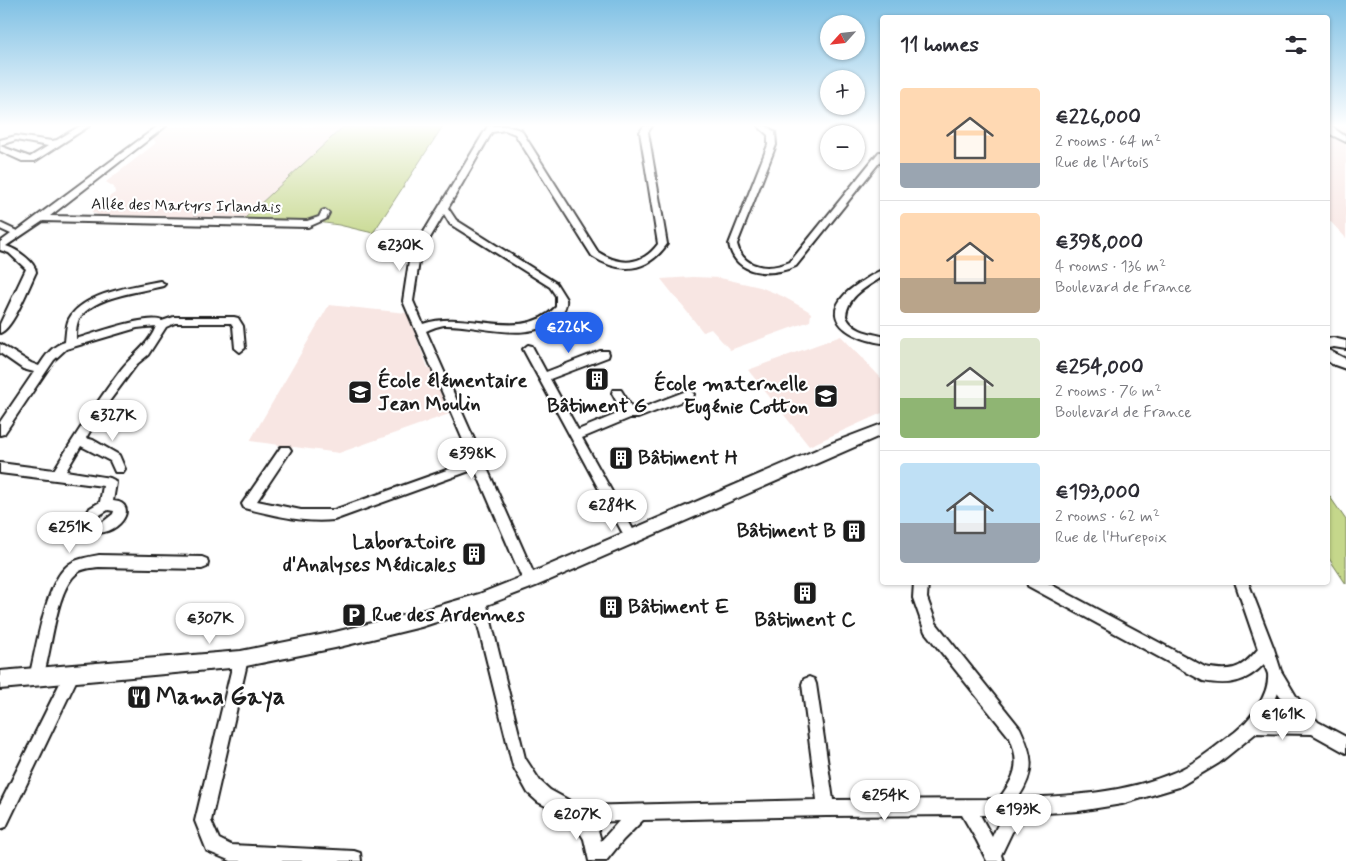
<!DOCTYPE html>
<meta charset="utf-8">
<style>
:root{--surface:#fff;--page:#f7f7f7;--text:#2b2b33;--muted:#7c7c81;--line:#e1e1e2;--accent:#2563eb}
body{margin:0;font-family:Mynerve,sans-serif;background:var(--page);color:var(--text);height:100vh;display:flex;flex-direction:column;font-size:19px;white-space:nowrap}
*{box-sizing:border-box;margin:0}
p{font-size:16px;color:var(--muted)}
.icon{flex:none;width:28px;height:28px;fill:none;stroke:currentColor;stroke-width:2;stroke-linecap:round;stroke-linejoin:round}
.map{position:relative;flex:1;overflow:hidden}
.drawer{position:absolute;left:880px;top:15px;width:450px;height:570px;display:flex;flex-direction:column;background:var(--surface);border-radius:5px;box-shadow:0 1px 4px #0004}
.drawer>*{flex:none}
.needle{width:32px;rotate:243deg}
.controls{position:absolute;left:820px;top:15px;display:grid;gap:10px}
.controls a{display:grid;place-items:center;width:45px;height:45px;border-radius:50%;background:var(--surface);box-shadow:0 1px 4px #0004;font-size:25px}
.price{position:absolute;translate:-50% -42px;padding:0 11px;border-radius:18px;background:#fff;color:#222;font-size:16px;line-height:32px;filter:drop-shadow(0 1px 2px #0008)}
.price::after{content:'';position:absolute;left:50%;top:30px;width:15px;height:11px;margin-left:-8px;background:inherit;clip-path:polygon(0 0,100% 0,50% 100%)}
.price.current{background:var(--accent);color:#fff}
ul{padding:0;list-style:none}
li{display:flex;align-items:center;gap:15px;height:125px;padding:0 20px}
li+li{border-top:1px solid var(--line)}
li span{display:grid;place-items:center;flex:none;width:140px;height:100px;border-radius:5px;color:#555}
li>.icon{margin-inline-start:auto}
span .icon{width:60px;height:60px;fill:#fffc;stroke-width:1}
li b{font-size:21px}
h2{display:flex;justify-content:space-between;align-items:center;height:60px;padding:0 20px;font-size:21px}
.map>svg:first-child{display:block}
.built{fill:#f8e6e3}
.green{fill:#c5d78b;stroke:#707a54}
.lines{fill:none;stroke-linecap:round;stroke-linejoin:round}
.minor-casing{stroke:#1c1c1c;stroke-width:4}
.tertiary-casing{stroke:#1c1c1c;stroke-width:4}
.minor{fill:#fff;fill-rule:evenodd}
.tertiary{fill:#fff;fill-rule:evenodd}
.labels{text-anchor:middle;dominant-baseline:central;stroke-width:4.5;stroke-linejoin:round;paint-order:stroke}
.far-street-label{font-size:16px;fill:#1c1c1c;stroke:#fff}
.poi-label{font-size:20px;font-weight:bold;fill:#1c1c1c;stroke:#fff;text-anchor:start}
.near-poi-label{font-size:24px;font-weight:bold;fill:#1c1c1c;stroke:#fff;text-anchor:start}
</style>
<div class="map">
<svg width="1346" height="861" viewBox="0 0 1346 861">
<rect width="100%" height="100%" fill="#fff"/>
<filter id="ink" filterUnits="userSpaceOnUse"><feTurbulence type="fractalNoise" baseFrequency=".02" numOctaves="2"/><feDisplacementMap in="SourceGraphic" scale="10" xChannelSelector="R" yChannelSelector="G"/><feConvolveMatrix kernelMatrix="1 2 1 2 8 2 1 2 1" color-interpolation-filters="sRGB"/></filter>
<g filter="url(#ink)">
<g class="built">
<path d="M 169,126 L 362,126 L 343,127 L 244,219 L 98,215 L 92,212 L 93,207 L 115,193 L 114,187 L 106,182 L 156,143 L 153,138 Z"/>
<path d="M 1328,126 L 1346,126 L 1346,238 L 1328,219 Z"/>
<path d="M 693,277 L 720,278 L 760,287 L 782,296 L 807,310 L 811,313 L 810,321 L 730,350 L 711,329 L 703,332 L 661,279 Z"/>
<path d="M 329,305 L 407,313 L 428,368 L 433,370 L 452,413 L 339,453 L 250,441 Z"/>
<path d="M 841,336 L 882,379 L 882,413 L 809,446 L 748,370 Z"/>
</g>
<g class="green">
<path d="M 362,126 L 443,126 L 373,233 L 339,225 L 311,221 L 244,219 L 343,127 Z"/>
<path d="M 1328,494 L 1346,520 L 1346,584 L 1328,557 Z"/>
</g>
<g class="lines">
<g class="minor-casing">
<g id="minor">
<path d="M 80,126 L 89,126 L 35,161 L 22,161 L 0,151 L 0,146 L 30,157 L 48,146 L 16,140 L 0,145 L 0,140 L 16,136 L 52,141 L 57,140 Z"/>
<path d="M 158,126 L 166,126 L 50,216 L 307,221 L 319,217 L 322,211 L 325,210 L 329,213 L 326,219 L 308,227 L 43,221 L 6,246 C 16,249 35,261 36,272 C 29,286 13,329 0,333 L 0,324 L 26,269 L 9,253 L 0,250 L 0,242 L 11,234 L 0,229 L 0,223 L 17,231 Z"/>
<path d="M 488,126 L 506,126 L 521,130 L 598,252 C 620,266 642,266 658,244 L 640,132 L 644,126 L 652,126 L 648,132 L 667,244 C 647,273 620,274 592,256 L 515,134 L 505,130 L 492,132 L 448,208 L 456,220 L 556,283 L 566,299 C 567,306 564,311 559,316 C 530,346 480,324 444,325 C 438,326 432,328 426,331 L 537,581 L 535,585 L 530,587 L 525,585 L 475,469 L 334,520 C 304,523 277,516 248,509 L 244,508 L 242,504 L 281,447 L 289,447 L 291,450 L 257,501 L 301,510 L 334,510 L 472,461 L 403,301 L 410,255 ZM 444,214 L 450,224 L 550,287 L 556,296 L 556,307 C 520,344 467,308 423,324 L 413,301 L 420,255 Z"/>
<path d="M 758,126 L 766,126 L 775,132 L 776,145 L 737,244 C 743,269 769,271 790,262 L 879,152 L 882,152 L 882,159 L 796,266 C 771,277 735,276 729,244 L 768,145 L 768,135 Z"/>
<path d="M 1328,126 L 1333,126 L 1336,130 L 1346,137 L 1346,142 L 1330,134 Z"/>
<path d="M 882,270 L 882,277 C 867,287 848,295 846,316 C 851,330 868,333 882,336 L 882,343 C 843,337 814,313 858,284 C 866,279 874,273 882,270 Z"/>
<path d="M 160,281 L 165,284 L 163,286 C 140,292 93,296 79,319 C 76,325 76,332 76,339 C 93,334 148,314 162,321 L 174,317 L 234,317 L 238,318 L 243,326 L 245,348 L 240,352 L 235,348 L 233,326 L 231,323 L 175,323 L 166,327 L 148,355 L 137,364 L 102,411 L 86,438 L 93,440 L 119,455 L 125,469 L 123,472 L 115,472 L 110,461 L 81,446 L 66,471 L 110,478 L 114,480 L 116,483 L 113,501 C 142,503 117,541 88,531 L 83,520 L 90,508 L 100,502 L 103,486 L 0,473 L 0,463 L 54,470 C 75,436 96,403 120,371 C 131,356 150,344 156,326 L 137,328 L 66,349 L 54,360 L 4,434 L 0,435 L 0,422 L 34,372 L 23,369 L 0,353 L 0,344 L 31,363 L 39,366 C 46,355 53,345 65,342 C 66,334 66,325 69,319 C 83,293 134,286 160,281 ZM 108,510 L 114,511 L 113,514 L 103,522 L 96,523 L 95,520 L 98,516 Z"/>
<path d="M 528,345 L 532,346 L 546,372 L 600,351 L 608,351 L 609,354 L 608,357 L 550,379 L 578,430 L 622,412 L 612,393 L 613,390 L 621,390 L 634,411 L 689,390 L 694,394 L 693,397 L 638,418 L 630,418 L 582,438 L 635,533 L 637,537 L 635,541 L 631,542 L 627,541 L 523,349 Z"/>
<path d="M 99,555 L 202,557 L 207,559 L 208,563 L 207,567 L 202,569 L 99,567 C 91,568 83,568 77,573 C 54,591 52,656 41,683 L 36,685 L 31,683 L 29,678 C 36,651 45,584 67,566 C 75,559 88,557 99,555 Z"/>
<path d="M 914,582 L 928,582 L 927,598 L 936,623 L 1020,728 C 1033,756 1036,771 1018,798 C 1071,796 1126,793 1175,772 C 1197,763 1216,746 1235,732 C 1250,720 1270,695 1268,674 C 1267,671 1265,667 1264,664 C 1246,683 1228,686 1203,681 L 1028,586 L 1027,582 L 1046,582 L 1205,667 C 1231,672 1241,670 1258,649 L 1235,582 L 1248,582 L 1274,649 L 1281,671 L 1296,696 L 1318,722 L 1346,737 L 1346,753 L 1312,734 L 1256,733 L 1219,763 L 1179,787 L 1122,804 L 1079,811 L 1029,814 L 1012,832 L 1001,855 L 1003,861 L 987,861 L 977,841 L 962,815 L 826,816 L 643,820 L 623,840 L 606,861 L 589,861 L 584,839 L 572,820 L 538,802 L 528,793 L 513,766 L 472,601 L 474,597 L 479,595 L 484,597 L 486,601 L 525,758 L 540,781 L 550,790 L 579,806 L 817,800 L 802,684 L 804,679 L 809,677 L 814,679 L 816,684 L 833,800 L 999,799 C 1015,777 1021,765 1010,738 L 925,632 L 913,598 ZM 1278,693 L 1297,719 L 1267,719 ZM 980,815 L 1006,815 L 1000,820 L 992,837 ZM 619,821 L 601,841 L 598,830 L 592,822 Z"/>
<path d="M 241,652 L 246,654 L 248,659 L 211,821 L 219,839 L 231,845 L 354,851 L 360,853 L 361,861 L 231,861 L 207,851 L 195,821 L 234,659 L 236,654 Z"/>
<path d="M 72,667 L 77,669 L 79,674 L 77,679 L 6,827 L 0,829 L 0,804 L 67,669 Z"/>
</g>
</g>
<g class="tertiary-casing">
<g id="tertiary">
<path d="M 1333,338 L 1346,341 L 1346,349 L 1334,347 L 1328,348 L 1328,339 Z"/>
<path d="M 1328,350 L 1346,359 L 1346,369 L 1332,364 L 1328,361 Z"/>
<path d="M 882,424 L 882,435 L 536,586 L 479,608 L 421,627 L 335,648 L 241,667 L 0,689 L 0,671 L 241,651 L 335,632 L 421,611 L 479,594 L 524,576 L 832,443 Z"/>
</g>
</g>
<use href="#minor" class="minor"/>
<use href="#tertiary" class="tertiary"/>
</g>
</g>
<linearGradient id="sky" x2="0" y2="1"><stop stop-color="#7fc0e4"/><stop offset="0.51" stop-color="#fff"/><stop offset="1" stop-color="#fff" stop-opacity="0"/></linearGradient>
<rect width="1346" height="246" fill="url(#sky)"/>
<defs>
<g id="building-square" transform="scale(1.25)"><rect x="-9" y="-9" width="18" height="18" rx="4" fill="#1c1c1c" stroke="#fff"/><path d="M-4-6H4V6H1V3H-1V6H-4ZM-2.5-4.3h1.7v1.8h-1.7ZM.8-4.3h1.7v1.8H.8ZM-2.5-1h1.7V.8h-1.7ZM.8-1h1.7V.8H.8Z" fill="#fff"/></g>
<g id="school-square" transform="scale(1.25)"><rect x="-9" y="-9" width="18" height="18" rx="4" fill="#1c1c1c" stroke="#fff"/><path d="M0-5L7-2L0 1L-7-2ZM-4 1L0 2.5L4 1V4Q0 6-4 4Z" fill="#fff"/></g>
<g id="parking-square" transform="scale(1.25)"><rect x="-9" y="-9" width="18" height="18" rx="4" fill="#1c1c1c" stroke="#fff"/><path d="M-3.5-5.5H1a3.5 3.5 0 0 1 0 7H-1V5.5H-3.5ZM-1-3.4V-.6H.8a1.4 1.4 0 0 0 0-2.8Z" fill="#fff"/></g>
<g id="restaurant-square" transform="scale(1.25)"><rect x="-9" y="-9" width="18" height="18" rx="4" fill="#1c1c1c" stroke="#fff"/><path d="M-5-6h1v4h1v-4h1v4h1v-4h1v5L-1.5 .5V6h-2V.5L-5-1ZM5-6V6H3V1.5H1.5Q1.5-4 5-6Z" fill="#fff"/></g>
</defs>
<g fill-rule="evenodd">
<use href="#building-square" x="597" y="379"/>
<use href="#school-square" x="360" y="392"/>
<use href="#school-square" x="826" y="396"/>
<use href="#building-square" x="621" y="458"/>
<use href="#building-square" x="854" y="531"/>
<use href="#building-square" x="474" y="554"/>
<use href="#building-square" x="805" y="593"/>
<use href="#building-square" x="611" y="607"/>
<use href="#parking-square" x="354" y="615"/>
<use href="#restaurant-square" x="139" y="697"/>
</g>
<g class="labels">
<g class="far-street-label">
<text transform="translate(186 206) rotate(1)">Allée des Martyrs Irlandais</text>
</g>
<g class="poi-label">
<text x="378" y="381">École élémentaire<tspan x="378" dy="23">Jean Moulin</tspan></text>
<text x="808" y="384" text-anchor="end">École maternelle<tspan x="808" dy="23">Eugénie Cotton</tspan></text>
<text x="597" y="406" text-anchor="middle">Bâtiment G</text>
<text x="638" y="458">Bâtiment H</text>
<text x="836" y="531" text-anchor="end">Bâtiment B</text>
<text x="456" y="542" text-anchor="end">Laboratoire<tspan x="456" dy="23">d'Analyses Médicales</tspan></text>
<text x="628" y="607">Bâtiment E</text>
<text x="372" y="615">Rue des Ardennes</text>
<text x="805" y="620" text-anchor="middle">Bâtiment C</text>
</g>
<g class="near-poi-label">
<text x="156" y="697">Mama Gaya</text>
</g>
</g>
</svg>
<div class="controls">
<a><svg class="needle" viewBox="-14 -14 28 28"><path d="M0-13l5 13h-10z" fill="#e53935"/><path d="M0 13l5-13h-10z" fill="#7c7c81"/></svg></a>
<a>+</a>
<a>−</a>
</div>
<b class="price" style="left:400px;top:272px">€230K</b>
<b class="price current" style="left:569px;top:354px">€226K</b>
<b class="price" style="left:113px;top:442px">€327K</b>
<b class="price" style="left:472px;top:480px">€398K</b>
<b class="price" style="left:612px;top:532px">€284K</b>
<b class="price" style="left:70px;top:554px">€251K</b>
<b class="price" style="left:210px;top:645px">€307K</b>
<b class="price" style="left:1283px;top:741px">€161K</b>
<b class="price" style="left:885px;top:822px">€254K</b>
<b class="price" style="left:1018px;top:836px">€193K</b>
<b class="price" style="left:577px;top:841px">€207K</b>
<section class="drawer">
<h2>11 homes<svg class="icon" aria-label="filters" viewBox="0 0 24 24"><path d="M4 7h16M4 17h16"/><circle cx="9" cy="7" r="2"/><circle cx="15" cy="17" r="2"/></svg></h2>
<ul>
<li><span style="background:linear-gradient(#ffd9b3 75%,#9aa5b1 0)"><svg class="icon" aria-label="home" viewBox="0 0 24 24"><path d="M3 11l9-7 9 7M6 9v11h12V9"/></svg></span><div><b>€226,000</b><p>2 rooms · 64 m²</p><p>Rue de l'Artois</p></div></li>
<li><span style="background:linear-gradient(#ffd9b3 65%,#b9a48a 0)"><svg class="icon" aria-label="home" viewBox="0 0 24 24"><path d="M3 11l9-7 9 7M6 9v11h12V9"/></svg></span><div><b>€398,000</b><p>4 rooms · 136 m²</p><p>Boulevard de France</p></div></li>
<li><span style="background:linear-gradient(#dfe7d0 60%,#8fb573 0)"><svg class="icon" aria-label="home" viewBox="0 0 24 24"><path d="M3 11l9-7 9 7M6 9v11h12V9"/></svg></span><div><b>€254,000</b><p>2 rooms · 76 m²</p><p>Boulevard de France</p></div></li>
<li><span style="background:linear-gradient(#bfe0f5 60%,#9aa5b1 0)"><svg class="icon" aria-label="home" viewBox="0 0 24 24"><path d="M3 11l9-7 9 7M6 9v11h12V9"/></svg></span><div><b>€193,000</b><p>2 rooms · 62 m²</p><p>Rue de l'Hurepoix</p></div></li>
</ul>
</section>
</div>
